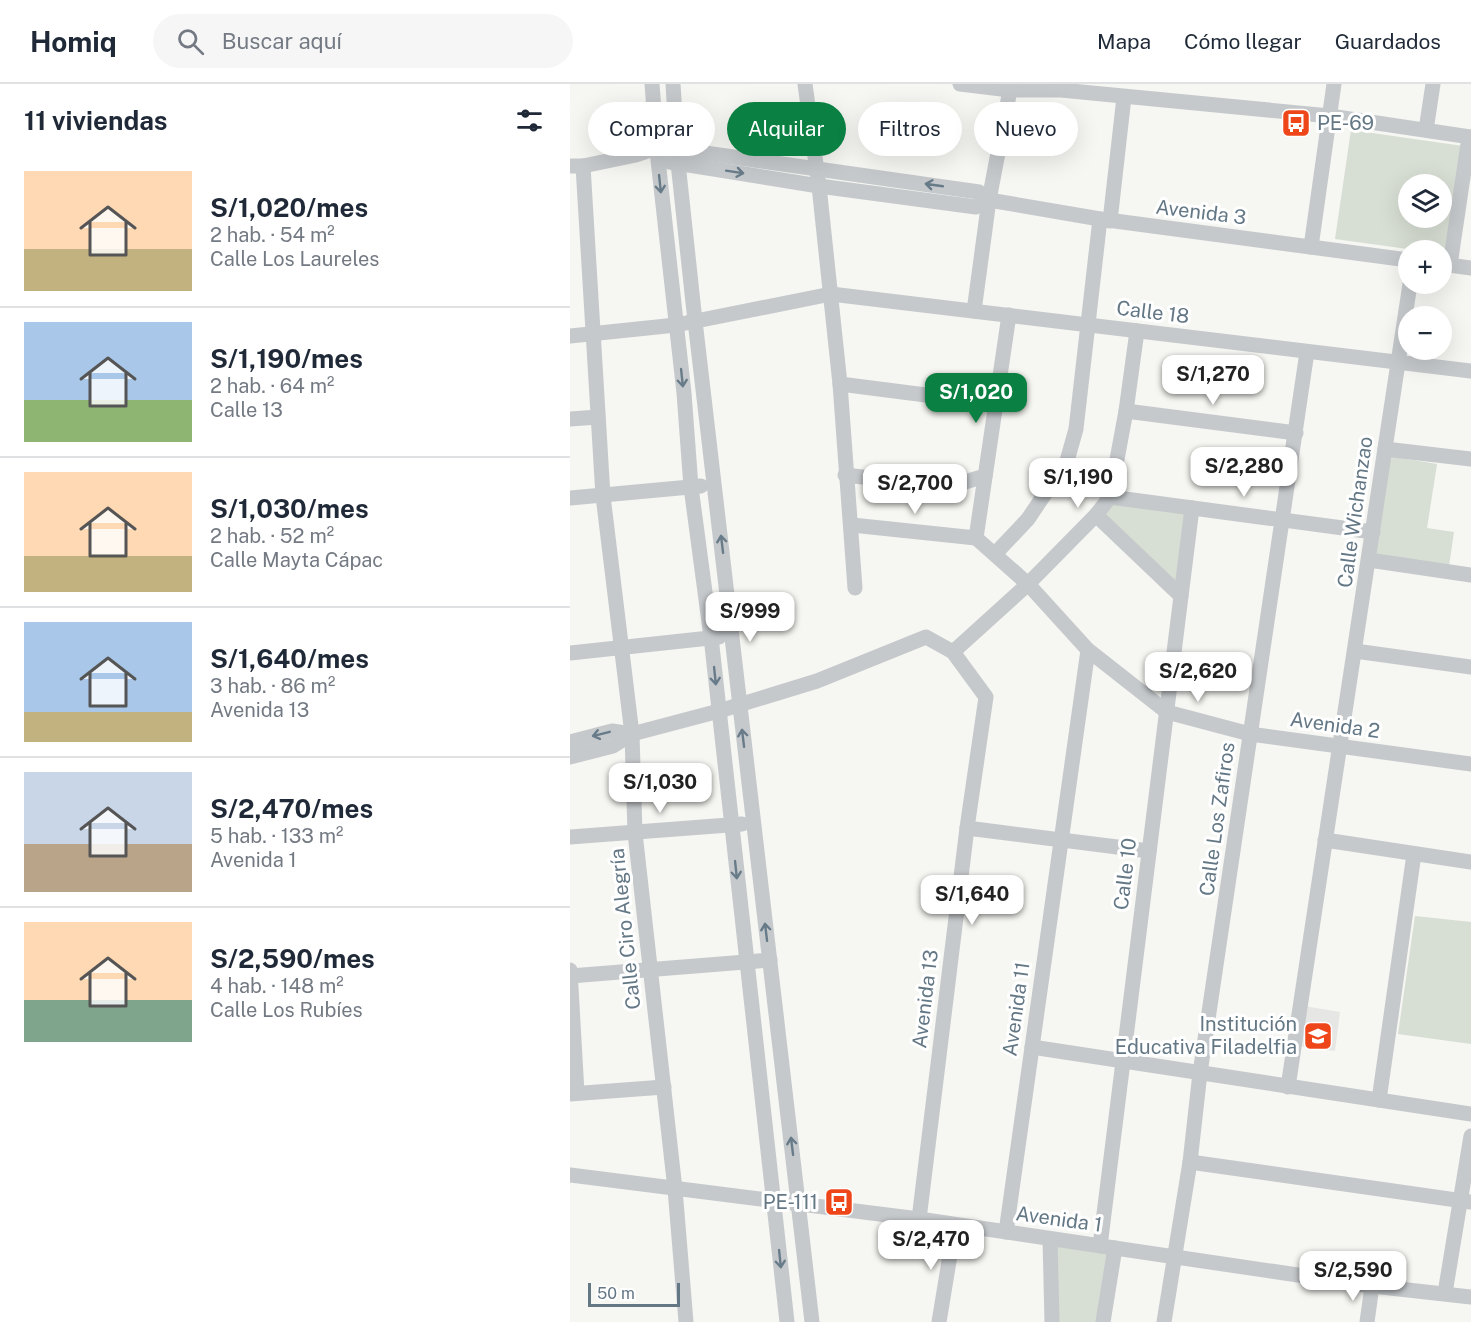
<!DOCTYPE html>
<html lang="es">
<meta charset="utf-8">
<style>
:root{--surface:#fff;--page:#f6f6f7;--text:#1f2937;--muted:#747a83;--line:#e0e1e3;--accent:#0b8043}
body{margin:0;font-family:"Public Sans",sans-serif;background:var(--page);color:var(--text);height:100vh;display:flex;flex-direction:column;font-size:22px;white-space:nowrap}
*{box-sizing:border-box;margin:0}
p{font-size:20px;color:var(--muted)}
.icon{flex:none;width:33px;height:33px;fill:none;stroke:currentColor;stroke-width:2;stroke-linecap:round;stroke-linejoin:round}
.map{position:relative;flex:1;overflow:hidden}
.panel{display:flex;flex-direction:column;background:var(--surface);width:570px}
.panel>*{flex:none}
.banner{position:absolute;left:18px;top:18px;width:570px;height:54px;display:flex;gap:12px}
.buttons{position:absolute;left:828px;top:90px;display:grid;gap:12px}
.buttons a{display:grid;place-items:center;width:54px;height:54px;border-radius:50%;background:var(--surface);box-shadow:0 6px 24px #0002;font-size:30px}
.scale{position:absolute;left:18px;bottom:15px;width:92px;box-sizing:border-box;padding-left:6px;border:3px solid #637785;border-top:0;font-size:16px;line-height:21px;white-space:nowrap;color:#637785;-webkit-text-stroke:4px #fff;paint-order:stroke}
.price{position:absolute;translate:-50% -51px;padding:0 14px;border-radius:12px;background:#fff;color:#222;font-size:20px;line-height:39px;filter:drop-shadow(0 2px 3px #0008)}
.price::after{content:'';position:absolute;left:50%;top:36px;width:18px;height:14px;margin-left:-9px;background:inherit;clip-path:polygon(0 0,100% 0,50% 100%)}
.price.current{background:var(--accent);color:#fff}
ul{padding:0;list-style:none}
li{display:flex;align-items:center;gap:18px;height:150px;padding:0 24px}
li+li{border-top:2px solid var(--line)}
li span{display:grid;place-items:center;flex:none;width:168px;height:120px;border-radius:0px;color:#555}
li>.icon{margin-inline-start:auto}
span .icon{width:72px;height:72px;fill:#fffc;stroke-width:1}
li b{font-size:26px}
h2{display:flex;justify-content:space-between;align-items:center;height:72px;padding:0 24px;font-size:26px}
.chip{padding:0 21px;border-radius:27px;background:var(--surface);box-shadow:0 6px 24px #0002;font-size:21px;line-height:54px}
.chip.current{background:var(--accent);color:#fff}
header{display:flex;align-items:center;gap:36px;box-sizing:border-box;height:84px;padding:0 30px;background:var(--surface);border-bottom:2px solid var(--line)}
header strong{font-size:28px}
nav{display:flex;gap:33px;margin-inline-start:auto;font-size:21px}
.search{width:420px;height:54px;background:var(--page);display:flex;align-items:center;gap:15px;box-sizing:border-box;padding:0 21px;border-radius:33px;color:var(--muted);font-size:22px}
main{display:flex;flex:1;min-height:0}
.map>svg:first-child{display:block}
.built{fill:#e6e7e5}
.green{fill:#d7ded3;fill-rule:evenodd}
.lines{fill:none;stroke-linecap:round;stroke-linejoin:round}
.minor{stroke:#c5c9cc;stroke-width:15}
.oneway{stroke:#687b89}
.labels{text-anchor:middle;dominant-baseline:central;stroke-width:6;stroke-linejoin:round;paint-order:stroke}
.poi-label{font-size:20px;fill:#637785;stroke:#fff;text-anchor:end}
.street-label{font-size:20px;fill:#637785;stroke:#fff}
</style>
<header>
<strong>Homiq</strong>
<div class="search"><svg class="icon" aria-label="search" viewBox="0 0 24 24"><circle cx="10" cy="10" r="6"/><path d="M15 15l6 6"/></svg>Buscar aquí</div>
<nav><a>Mapa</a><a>Cómo llegar</a><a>Guardados</a></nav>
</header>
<main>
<section class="panel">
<h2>11 viviendas<svg class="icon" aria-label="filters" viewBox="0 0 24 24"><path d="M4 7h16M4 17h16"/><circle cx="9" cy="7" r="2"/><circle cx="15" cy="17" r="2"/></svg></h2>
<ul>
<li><span style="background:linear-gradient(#ffd9b3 65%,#c2b280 0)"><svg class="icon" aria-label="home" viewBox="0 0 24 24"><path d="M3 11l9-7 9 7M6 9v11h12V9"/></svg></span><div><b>S/1,020/mes</b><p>2 hab. · 54 m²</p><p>Calle Los Laureles</p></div></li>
<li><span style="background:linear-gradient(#a9c7e8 65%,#8fb573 0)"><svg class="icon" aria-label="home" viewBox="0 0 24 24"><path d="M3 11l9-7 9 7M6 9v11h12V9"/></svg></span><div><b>S/1,190/mes</b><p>2 hab. · 64 m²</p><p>Calle 13</p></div></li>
<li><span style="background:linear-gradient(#ffd9b3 70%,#c2b280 0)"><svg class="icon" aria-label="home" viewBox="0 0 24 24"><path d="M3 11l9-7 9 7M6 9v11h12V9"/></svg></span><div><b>S/1,030/mes</b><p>2 hab. · 52 m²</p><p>Calle Mayta Cápac</p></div></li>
<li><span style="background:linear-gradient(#a9c7e8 75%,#c2b280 0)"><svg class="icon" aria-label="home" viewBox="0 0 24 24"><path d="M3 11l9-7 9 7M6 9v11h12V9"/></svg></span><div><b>S/1,640/mes</b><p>3 hab. · 86 m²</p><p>Avenida 13</p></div></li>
<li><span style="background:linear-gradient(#c9d6e8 60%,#b9a48a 0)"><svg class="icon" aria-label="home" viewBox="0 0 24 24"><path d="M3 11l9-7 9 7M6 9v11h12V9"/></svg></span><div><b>S/2,470/mes</b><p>5 hab. · 133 m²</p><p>Avenida 1</p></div></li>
<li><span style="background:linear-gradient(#ffd9b3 65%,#7fa58c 0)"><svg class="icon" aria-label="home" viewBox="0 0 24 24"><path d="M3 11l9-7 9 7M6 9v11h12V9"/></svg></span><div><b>S/2,590/mes</b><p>4 hab. · 148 m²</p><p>Calle Los Rubíes</p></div></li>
</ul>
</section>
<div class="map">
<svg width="901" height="1238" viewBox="0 0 901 1238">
<rect width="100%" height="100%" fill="#f6f6f2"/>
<path class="built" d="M 734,922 L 770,928 L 765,967 L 728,962 Z"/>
<g class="green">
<path d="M 781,46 L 893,62 L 877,171 L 872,170 L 872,166 L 845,166 L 765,155 ZM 838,100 L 872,100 L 872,134 L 838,134 Z"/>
<path d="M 819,372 L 867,380 L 857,444 L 884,448 L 879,482 L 804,471 Z"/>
<path d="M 540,413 L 622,424 L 611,512 L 526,431 Z"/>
<path d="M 845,832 L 901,838 L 901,960 L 828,950 Z"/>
<path d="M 480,1159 L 545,1164 L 533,1238 L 482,1238 Z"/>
</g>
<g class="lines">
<g class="minor">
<path d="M 82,0 L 88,76 L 114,309 L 121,403 L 141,553 L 217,1238"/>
<path d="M 103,0 L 108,79 L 125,237 L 242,1238"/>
<path d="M 235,0 L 249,102 L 270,300 L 285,504"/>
<path d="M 390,0 L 440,6 L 491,6 L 760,32 L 901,53"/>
<path d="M 856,46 L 863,0"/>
<path d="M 100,78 L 249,102 L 406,123 L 419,116"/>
<path d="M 0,82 L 13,82 L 66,71 L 87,64 L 107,65 L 409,108 L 419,116 L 530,135 L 838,176"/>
<path d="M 13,82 L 33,412 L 62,650 L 65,749 L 105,1105 L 116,1238"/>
<path d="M 540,137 L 554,13"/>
<path d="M 741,163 L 764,0"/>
<path d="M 872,180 L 901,184"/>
<path d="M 880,181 L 899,53"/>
<path d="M 404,227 L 419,116 L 440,6"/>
<path d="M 0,252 L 106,241 L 261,210 L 901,287"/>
<path d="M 270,300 L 426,320"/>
<path d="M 556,327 L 726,349"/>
<path d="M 0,335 L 28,333"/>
<path d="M 815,365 L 901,375"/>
<path d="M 275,391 L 378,403 L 415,392"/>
<path d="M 540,413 L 803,448"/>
<path d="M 0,414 L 131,402"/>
<path d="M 526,431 L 611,512"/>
<path d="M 282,441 L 406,454"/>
<path d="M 406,454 L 458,500 L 518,566 L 597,628 L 680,650 L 901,680"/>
<path d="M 406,454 L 439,231"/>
<path d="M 425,470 L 458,435 L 497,377 L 506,345 L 530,135"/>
<path d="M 799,476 L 901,491"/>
<path d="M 785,567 L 901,583"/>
<path d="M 383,568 L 458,500 L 526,431 L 540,413 L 556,327 L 567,247"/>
<path d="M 0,569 L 149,553"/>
<path d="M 0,658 L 42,647 L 62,650"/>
<path d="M 0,673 L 43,662 L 62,650 L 149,627 L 247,597 L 356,553 L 383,568 L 416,613 L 397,744 L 349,1135"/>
<path d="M 397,744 L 579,767"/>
<path d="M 0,753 L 172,740"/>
<path d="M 755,756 L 901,778"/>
<path d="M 0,886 L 7,1009"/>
<path d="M 0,892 L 200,876"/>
<path d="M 462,963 L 901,1030"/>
<path d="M 718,1003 C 758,735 801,467 840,200"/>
<path d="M 0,1010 L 94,1003"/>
<path d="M 809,1016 L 844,770"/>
<path d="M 620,1078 L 901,1118"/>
<path d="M 0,1091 L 349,1135 L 802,1202 L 901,1213"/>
<path d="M 436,1148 L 518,566"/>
<path d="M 480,1155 L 482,1238"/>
<path d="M 530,1162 L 622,424"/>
<path d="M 875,1209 L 901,1052"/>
<path d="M 369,1238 L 385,1141"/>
<path d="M 533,1238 L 545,1164"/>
<path d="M 594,1238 L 620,1078 L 630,989 L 737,268"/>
<path d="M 797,1238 L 802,1202"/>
</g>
</g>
<defs><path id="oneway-shaft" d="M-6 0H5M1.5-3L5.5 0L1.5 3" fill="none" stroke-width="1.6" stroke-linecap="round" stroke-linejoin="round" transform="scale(1.5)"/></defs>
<g class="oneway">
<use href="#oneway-shaft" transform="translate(165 88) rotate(9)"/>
<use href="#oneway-shaft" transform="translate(90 100) rotate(84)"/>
<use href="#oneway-shaft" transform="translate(364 101) rotate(-172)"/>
<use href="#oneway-shaft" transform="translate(112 294) rotate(84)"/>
<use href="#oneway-shaft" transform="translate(152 460) rotate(-97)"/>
<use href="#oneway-shaft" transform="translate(145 592) rotate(84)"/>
<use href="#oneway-shaft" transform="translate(31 650) rotate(166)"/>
<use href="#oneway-shaft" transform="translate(173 654) rotate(-97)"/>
<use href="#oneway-shaft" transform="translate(166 786) rotate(84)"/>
<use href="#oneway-shaft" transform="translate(196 848) rotate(-97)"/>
<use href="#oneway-shaft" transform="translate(222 1062) rotate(-97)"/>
<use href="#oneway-shaft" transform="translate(210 1175) rotate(84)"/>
</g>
<defs>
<g id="bus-square" transform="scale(1.5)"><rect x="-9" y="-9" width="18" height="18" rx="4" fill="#ef4619" stroke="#fff"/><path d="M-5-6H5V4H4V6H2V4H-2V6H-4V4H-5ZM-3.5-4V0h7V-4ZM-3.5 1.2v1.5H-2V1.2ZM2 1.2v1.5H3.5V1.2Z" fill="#fff"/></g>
<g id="school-square" transform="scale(1.5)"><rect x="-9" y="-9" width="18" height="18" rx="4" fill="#ef4619" stroke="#fff"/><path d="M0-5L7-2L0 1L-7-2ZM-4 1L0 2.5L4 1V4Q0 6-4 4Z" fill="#fff"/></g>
</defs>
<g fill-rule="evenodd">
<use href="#bus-square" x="726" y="39"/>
<use href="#school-square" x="748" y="952"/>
<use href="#bus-square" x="269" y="1118"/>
</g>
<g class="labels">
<g class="poi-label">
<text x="747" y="39" text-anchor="start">PE-69</text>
<text x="727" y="940">Institución<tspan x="727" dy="23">Educativa Filadelfia</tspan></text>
<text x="248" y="1118">PE-111</text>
</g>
<g class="street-label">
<text transform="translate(631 128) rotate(7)">Avenida 3</text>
<text transform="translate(583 228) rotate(7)">Calle 18</text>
<text transform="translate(785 428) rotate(-82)">Calle Wichanzao</text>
<text transform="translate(765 641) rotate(8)">Avenida 2</text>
<text transform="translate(647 735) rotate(-82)">Calle Los Zafiros</text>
<text transform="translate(555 790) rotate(-83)">Calle 10</text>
<text transform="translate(55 845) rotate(-96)">Calle Ciro Alegría</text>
<text transform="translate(355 915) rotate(-83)">Avenida 13</text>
<text transform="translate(446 925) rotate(-82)">Avenida 11</text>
<text transform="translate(489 1135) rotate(8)">Avenida 1</text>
</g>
</g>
</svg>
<div class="buttons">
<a><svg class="icon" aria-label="layers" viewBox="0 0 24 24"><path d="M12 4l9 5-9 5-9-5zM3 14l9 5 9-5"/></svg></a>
<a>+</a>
<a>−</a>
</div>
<div class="scale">50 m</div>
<b class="price" style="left:643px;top:322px">S/1,270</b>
<b class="price current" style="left:406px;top:340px">S/1,020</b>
<b class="price" style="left:674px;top:414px">S/2,280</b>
<b class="price" style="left:508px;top:425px">S/1,190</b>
<b class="price" style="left:345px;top:431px">S/2,700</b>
<b class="price" style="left:180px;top:559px">S/999</b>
<b class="price" style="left:628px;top:619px">S/2,620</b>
<b class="price" style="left:90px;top:730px">S/1,030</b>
<b class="price" style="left:402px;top:842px">S/1,640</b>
<b class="price" style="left:361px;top:1187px">S/2,470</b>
<b class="price" style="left:783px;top:1218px">S/2,590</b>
<div class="banner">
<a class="chip">Comprar</a>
<a class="chip current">Alquilar</a>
<a class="chip">Filtros</a>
<a class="chip">Nuevo</a>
</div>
</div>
</main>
